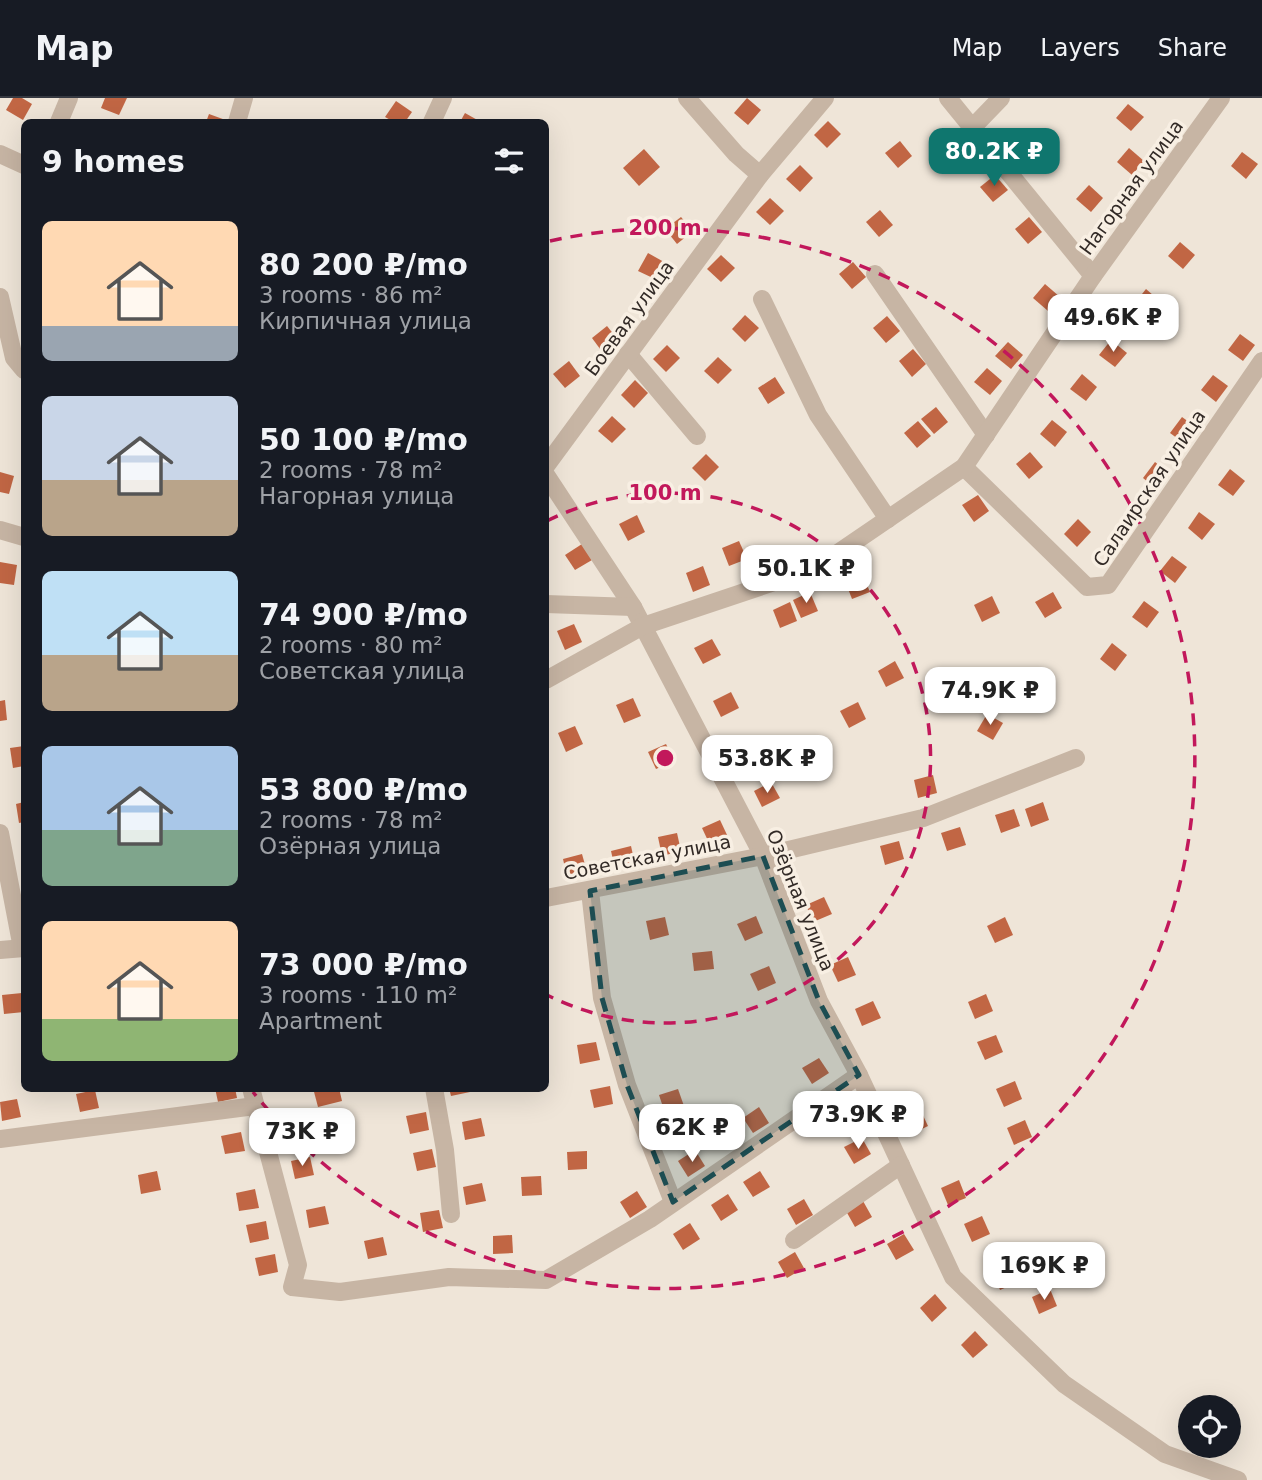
<!DOCTYPE html>
<meta charset="utf-8">
<style>
:root{--surface:#171b24;--page:#20242c;--text:#f1f3f6;--muted:#9ea1a6;--line:#363941;--accent:#0f766e}
body{margin:0;font-family:"DejaVu Sans",sans-serif;background:var(--page);color:var(--text);height:100vh;display:flex;flex-direction:column;font-size:26px;white-space:nowrap}
*{box-sizing:border-box;margin:0}
p{font-size:23px;color:var(--muted)}
.icon{flex:none;width:38px;height:38px;fill:none;stroke:currentColor;stroke-width:2;stroke-linecap:round;stroke-linejoin:round}
.map{position:relative;flex:1;overflow:hidden}
.details{position:absolute;left:21px;top:21px;width:528px;height:973px;display:flex;flex-direction:column;background:var(--surface);border-radius:10px;box-shadow:0 7px 28px #0002}
.details>*{flex:none}
.buttons{position:absolute;left:1178px;top:1297px;display:grid;gap:14px}
.buttons a{display:grid;place-items:center;width:63px;height:63px;border-radius:50%;background:var(--surface);box-shadow:0 7px 28px #0002;font-size:35px}
.price{position:absolute;translate:-50% -60px;padding:0 16px;border-radius:14px;background:#fff;color:#222;font-size:23px;line-height:46px;filter:drop-shadow(0 2px 4px #0008)}
.price::after{content:'';position:absolute;left:50%;top:42px;width:21px;height:16px;margin-left:-10px;background:inherit;clip-path:polygon(0 0,100% 0,50% 100%)}
.price.active{background:var(--accent);color:#fff}
ul{padding:0;list-style:none}
li{display:flex;align-items:center;gap:21px;height:175px;padding:0 21px}
li span{display:grid;place-items:center;flex:none;width:196px;height:140px;border-radius:10px;color:#555}
li>.icon{margin-inline-start:auto}
span .icon{width:84px;height:84px;fill:#fffc;stroke-width:1}
li b{font-size:30px}
h2{display:flex;justify-content:space-between;align-items:center;height:84px;padding:0 21px;font-size:30px}
header{display:flex;align-items:center;gap:42px;box-sizing:border-box;height:98px;padding:0 35px;background:var(--surface);border-bottom:2px solid var(--line)}
header strong{font-size:33px}
nav{display:flex;gap:38px;margin-inline-start:auto;font-size:24px}
.map>svg:first-child{display:block}
.building{fill:#c16644}
.lines{fill:none;stroke-linecap:round;stroke-linejoin:round}
.minor{stroke:#c7b5a4;stroke-width:18}
.marked{fill:#1d4d52;fill-opacity:0.2;stroke:#1d4d52;stroke-width:5;stroke-dasharray:14 9;stroke-linejoin:round}
.ring{fill:none;stroke:#c2185b;stroke-width:3.5;stroke-dasharray:12 9}
.labels{text-anchor:middle;dominant-baseline:central;stroke-width:7;stroke-linejoin:round;paint-order:stroke}
.street-label{font-size:19px;fill:#322a26;stroke:#f8efe3}
.centre{fill:#c2185b;stroke:#f8efe3;stroke-width:3.5}
.ring-label{font-size:21px;text-anchor:middle;font-weight:bold;fill:#c2185b;stroke:#f8efe3;stroke-width:7;stroke-linejoin:round;paint-order:stroke}
</style>
<header>
<strong>Map</strong>
<nav><a>Map</a><a>Layers</a><a>Share</a></nav>
</header>
<div class="map">
<svg width="1262" height="1382" viewBox="0 0 1262 1382">
<rect width="100%" height="100%" fill="#efe5d8"/>
<g class="building">
<path d="M 13,0 L 22,0 L 32,6 L 23,22 L 6,12 Z"/>
<path d="M 105,0 L 127,0 L 119,17 L 101,10 Z"/>
<path d="M 747,0 L 761,12 L 748,27 L 734,15 Z"/>
<path d="M 396,3 L 412,14 L 405,24 L 394,24 L 385,19 Z"/>
<path d="M 1128,6 L 1144,19 L 1131,33 L 1116,20 Z"/>
<path d="M 465,15 L 481,24 L 460,24 Z"/>
<path d="M 209,16 L 231,24 L 206,24 Z"/>
<path d="M 828,23 L 841,36 L 827,50 L 814,37 Z"/>
<path d="M 957,36 L 970,51 L 956,63 L 943,48 Z"/>
<path d="M 900,43 L 912,58 L 898,70 L 885,55 Z"/>
<path d="M 1129,50 L 1144,63 L 1132,77 L 1117,64 Z"/>
<path d="M 644,51 L 660,69 L 639,88 L 623,70 Z"/>
<path d="M 1242,54 L 1258,66 L 1246,81 L 1231,68 Z"/>
<path d="M 800,67 L 813,80 L 800,94 L 786,81 Z"/>
<path d="M 995,77 L 1008,92 L 993,104 L 980,89 Z"/>
<path d="M 1089,87 L 1103,100 L 1091,114 L 1076,101 Z"/>
<path d="M 770,100 L 784,113 L 770,127 L 756,114 Z"/>
<path d="M 880,112 L 893,127 L 879,139 L 866,124 Z"/>
<path d="M 681,119 L 693,133 L 677,146 L 665,131 Z"/>
<path d="M 1029,119 L 1042,134 L 1028,146 L 1015,131 Z"/>
<path d="M 1180,144 L 1195,157 L 1183,171 L 1168,158 Z"/>
<path d="M 648,155 L 664,164 L 655,181 L 638,173 Z"/>
<path d="M 721,157 L 735,170 L 721,184 L 707,171 Z"/>
<path d="M 853,164 L 866,179 L 852,191 L 839,176 Z"/>
<path d="M 1045,186 L 1060,199 L 1048,213 L 1033,200 Z"/>
<path d="M 1146,191 L 1161,204 L 1149,219 L 1134,206 Z"/>
<path d="M 745,217 L 759,230 L 745,244 L 732,231 Z"/>
<path d="M 887,218 L 900,233 L 886,245 L 873,230 Z"/>
<path d="M 607,228 L 619,243 L 603,255 L 592,240 Z"/>
<path d="M 1240,236 L 1255,247 L 1243,263 L 1228,252 Z"/>
<path d="M 1111,242 L 1127,255 L 1115,269 L 1099,257 Z"/>
<path d="M 1008,244 L 1023,257 L 1011,271 L 995,258 Z"/>
<path d="M 667,247 L 680,260 L 666,274 L 653,261 Z"/>
<path d="M 913,251 L 926,266 L 912,279 L 899,263 Z"/>
<path d="M 718,259 L 732,272 L 718,286 L 704,273 Z"/>
<path d="M 569,263 L 580,278 L 565,290 L 553,276 Z"/>
<path d="M 987,270 L 1002,283 L 990,297 L 974,284 Z"/>
<path d="M 1082,276 L 1097,289 L 1086,303 L 1070,291 Z"/>
<path d="M 1213,277 L 1228,288 L 1216,304 L 1201,292 Z"/>
<path d="M 775,279 L 785,295 L 768,306 L 758,290 Z"/>
<path d="M 635,282 L 648,295 L 634,310 L 621,297 Z"/>
<path d="M 936,309 L 948,324 L 934,336 L 921,321 Z"/>
<path d="M 612,318 L 626,331 L 612,345 L 598,333 Z"/>
<path d="M 1182,319 L 1197,330 L 1185,346 L 1170,335 Z"/>
<path d="M 1052,322 L 1067,334 L 1055,349 L 1040,336 Z"/>
<path d="M 918,323 L 931,338 L 917,350 L 904,335 Z"/>
<path d="M 1030,354 L 1043,369 L 1029,381 L 1016,366 Z"/>
<path d="M 706,356 L 719,369 L 705,383 L 692,370 Z"/>
<path d="M 1155,364 L 1170,376 L 1158,392 L 1143,380 Z"/>
<path d="M 1230,371 L 1245,383 L 1233,398 L 1218,387 Z"/>
<path d="M 0,374 L 14,378 L 9,396 L 0,394 Z"/>
<path d="M 978,397 L 989,413 L 974,424 L 962,407 Z"/>
<path d="M 1199,414 L 1215,426 L 1202,442 L 1188,430 Z"/>
<path d="M 637,417 L 645,434 L 628,443 L 619,426 Z"/>
<path d="M 1078,421 L 1091,434 L 1077,449 L 1064,436 Z"/>
<path d="M 739,443 L 747,461 L 729,468 L 722,450 Z"/>
<path d="M 582,446 L 592,462 L 575,472 L 565,457 Z"/>
<path d="M 1172,458 L 1187,469 L 1175,485 L 1160,473 Z"/>
<path d="M 0,464 L 17,467 L 14,487 L 0,485 Z"/>
<path d="M 703,468 L 710,487 L 693,494 L 686,475 Z"/>
<path d="M 862,475 L 870,494 L 852,501 L 845,483 Z"/>
<path d="M 810,494 L 818,513 L 801,520 L 793,502 Z"/>
<path d="M 1053,494 L 1062,510 L 1045,520 L 1035,504 Z"/>
<path d="M 992,498 L 1000,515 L 982,524 L 974,507 Z"/>
<path d="M 1144,503 L 1159,514 L 1147,530 L 1132,519 Z"/>
<path d="M 790,504 L 797,523 L 780,530 L 773,512 Z"/>
<path d="M 574,526 L 582,544 L 565,552 L 557,533 Z"/>
<path d="M 712,541 L 721,557 L 703,566 L 694,550 Z"/>
<path d="M 1112,545 L 1127,557 L 1115,573 L 1100,561 Z"/>
<path d="M 895,563 L 904,580 L 886,589 L 878,573 Z"/>
<path d="M 731,594 L 739,610 L 721,619 L 713,603 Z"/>
<path d="M 633,600 L 641,618 L 624,625 L 616,607 Z"/>
<path d="M 5,602 L 7,622 L 0,623 L 0,603 Z"/>
<path d="M 858,604 L 866,621 L 849,630 L 840,613 Z"/>
<path d="M 987,616 L 1003,625 L 993,642 L 977,633 Z"/>
<path d="M 575,628 L 583,646 L 566,654 L 558,635 Z"/>
<path d="M 748,639 L 757,655 L 739,664 L 730,648 Z"/>
<path d="M 666,646 L 674,663 L 656,671 L 648,654 Z"/>
<path d="M 24,648 L 24,668 L 13,670 L 10,650 Z"/>
<path d="M 933,677 L 937,695 L 918,700 L 914,682 Z"/>
<path d="M 771,684 L 780,700 L 762,709 L 754,693 Z"/>
<path d="M 24,704 L 24,724 L 19,725 L 16,706 Z"/>
<path d="M 1043,704 L 1049,722 L 1031,729 L 1025,711 Z"/>
<path d="M 1014,711 L 1020,728 L 1001,735 L 995,717 Z"/>
<path d="M 720,722 L 728,739 L 710,747 L 702,730 Z"/>
<path d="M 960,729 L 966,747 L 947,753 L 941,735 Z"/>
<path d="M 677,735 L 681,753 L 662,758 L 658,739 Z"/>
<path d="M 899,743 L 904,761 L 885,767 L 880,748 Z"/>
<path d="M 631,748 L 635,766 L 615,771 L 611,753 Z"/>
<path d="M 582,756 L 587,774 L 567,779 L 563,761 Z"/>
<path d="M 824,799 L 832,816 L 813,824 L 806,807 Z"/>
<path d="M 756,818 L 763,835 L 745,843 L 737,826 Z"/>
<path d="M 665,819 L 669,837 L 650,842 L 646,823 Z"/>
<path d="M 1005,819 L 1013,837 L 995,845 L 987,828 Z"/>
<path d="M 712,853 L 714,871 L 694,873 L 692,855 Z"/>
<path d="M 848,859 L 856,877 L 838,884 L 830,867 Z"/>
<path d="M 769,868 L 776,885 L 758,893 L 750,876 Z"/>
<path d="M 22,895 L 24,914 L 4,916 L 2,897 Z"/>
<path d="M 986,896 L 993,913 L 975,921 L 968,904 Z"/>
<path d="M 873,903 L 881,920 L 862,928 L 855,911 Z"/>
<path d="M 996,937 L 1003,954 L 985,962 L 977,944 Z"/>
<path d="M 596,944 L 600,962 L 580,966 L 577,947 Z"/>
<path d="M 819,960 L 829,975 L 812,986 L 802,970 Z"/>
<path d="M 1015,983 L 1022,1001 L 1004,1009 L 996,991 Z"/>
<path d="M 610,988 L 613,1006 L 594,1010 L 590,992 Z"/>
<path d="M 215,990 L 235,990 L 237,1000 L 218,1004 Z"/>
<path d="M 313,990 L 339,990 L 342,1003 L 318,1009 Z"/>
<path d="M 449,990 L 469,990 L 470,994 L 451,998 Z"/>
<path d="M 678,991 L 684,1008 L 665,1015 L 659,997 Z"/>
<path d="M 95,992 L 99,1010 L 80,1014 L 76,996 Z"/>
<path d="M 17,1001 L 21,1019 L 2,1023 L 0,1004 Z"/>
<path d="M 845,1008 L 855,1023 L 838,1034 L 828,1018 Z"/>
<path d="M 759,1009 L 769,1025 L 753,1035 L 743,1020 Z"/>
<path d="M 920,1011 L 928,1028 L 910,1037 L 902,1019 Z"/>
<path d="M 426,1014 L 429,1032 L 410,1036 L 406,1018 Z"/>
<path d="M 481,1020 L 485,1038 L 465,1042 L 462,1024 Z"/>
<path d="M 1025,1022 L 1032,1039 L 1014,1047 L 1007,1030 Z"/>
<path d="M 241,1034 L 245,1053 L 225,1056 L 221,1038 Z"/>
<path d="M 862,1040 L 871,1056 L 854,1066 L 844,1049 Z"/>
<path d="M 432,1051 L 436,1069 L 417,1073 L 413,1055 Z"/>
<path d="M 695,1052 L 705,1068 L 688,1079 L 678,1063 Z"/>
<path d="M 587,1053 L 587,1071 L 568,1072 L 567,1054 Z"/>
<path d="M 310,1059 L 314,1077 L 295,1081 L 291,1063 Z"/>
<path d="M 157,1073 L 161,1092 L 141,1096 L 138,1077 Z"/>
<path d="M 760,1073 L 770,1089 L 753,1099 L 743,1084 Z"/>
<path d="M 541,1078 L 542,1097 L 522,1098 L 521,1079 Z"/>
<path d="M 959,1082 L 966,1100 L 948,1107 L 941,1090 Z"/>
<path d="M 482,1085 L 486,1103 L 466,1107 L 463,1089 Z"/>
<path d="M 255,1091 L 259,1110 L 239,1113 L 236,1095 Z"/>
<path d="M 637,1093 L 647,1109 L 630,1120 L 620,1104 Z"/>
<path d="M 728,1096 L 738,1112 L 721,1123 L 711,1107 Z"/>
<path d="M 804,1101 L 813,1117 L 796,1127 L 787,1111 Z"/>
<path d="M 863,1103 L 872,1119 L 855,1129 L 846,1113 Z"/>
<path d="M 325,1108 L 329,1126 L 309,1130 L 306,1112 Z"/>
<path d="M 439,1112 L 443,1130 L 423,1134 L 420,1115 Z"/>
<path d="M 982,1118 L 990,1136 L 972,1144 L 964,1126 Z"/>
<path d="M 266,1123 L 269,1141 L 250,1145 L 246,1127 Z"/>
<path d="M 690,1125 L 700,1141 L 683,1152 L 673,1136 Z"/>
<path d="M 904,1136 L 914,1152 L 896,1162 L 887,1146 Z"/>
<path d="M 512,1137 L 513,1155 L 493,1156 L 493,1138 Z"/>
<path d="M 383,1139 L 387,1157 L 368,1161 L 364,1143 Z"/>
<path d="M 795,1154 L 804,1170 L 787,1180 L 778,1164 Z"/>
<path d="M 275,1156 L 278,1174 L 259,1178 L 255,1160 Z"/>
<path d="M 1011,1166 L 1018,1184 L 1000,1192 L 993,1174 Z"/>
<path d="M 1050,1191 L 1057,1208 L 1039,1216 L 1032,1199 Z"/>
<path d="M 935,1196 L 947,1210 L 932,1224 L 920,1210 Z"/>
<path d="M 975,1233 L 988,1247 L 973,1260 L 961,1247 Z"/>
</g>
<g class="lines">
<g class="minor">
<path d="M 687,0 L 736,56 L 760,77"/>
<path d="M 948,0 L 1093,178"/>
<path d="M 59,24 L 69,0"/>
<path d="M 237,24 L 244,0"/>
<path d="M 432,24 L 443,0"/>
<path d="M 972,30 L 1001,0"/>
<path d="M 0,56 L 24,67"/>
<path d="M 875,176 L 986,337"/>
<path d="M 0,199 L 14,260 L 24,272"/>
<path d="M 762,201 L 818,317 L 888,421"/>
<path d="M 628,256 L 697,338"/>
<path d="M 546,368 L 760,77 L 825,0"/>
<path d="M 964,369 L 1087,489 L 1108,487 L 1262,263"/>
<path d="M 546,377 L 633,509 L 763,758 L 819,903 L 859,977 L 953,1179 L 1064,1286 L 1165,1356 L 1238,1382"/>
<path d="M 0,432 L 24,439"/>
<path d="M 546,506 L 633,509"/>
<path d="M 546,582 L 643,528 L 816,470 L 964,369 L 1093,178 L 1221,0"/>
<path d="M 0,735 L 22,850"/>
<path d="M 590,793 L 602,900 L 627,987 L 673,1104"/>
<path d="M 546,800 L 763,758 L 923,720 L 1076,660"/>
<path d="M 0,852 L 24,850"/>
<path d="M 251,990 L 298,1167 L 292,1189 L 340,1194 L 449,1179 L 546,1182 L 650,1121 L 859,977"/>
<path d="M 434,990 L 445,1052 L 451,1116"/>
<path d="M 0,1041 L 255,1008"/>
<path d="M 794,1142 L 901,1067"/>
</g>
</g>
<path class="marked" d="M 763,758 L 819,903 L 859,977 L 673,1104 L 627,987 L 602,900 L 590,793 Z"/>
<g class="ring">
<path d="M547 423A265 265 0 1 1 547 897"/>
<path d="M550 143A530 530 0 1 1 253 994"/>
</g>
<g class="labels">
<g class="street-label">
<text transform="translate(1131 89) rotate(-54)">Нагорная улица</text>
<text transform="translate(629 220) rotate(-54)">Боевая улица</text>
<text transform="translate(1149 390) rotate(-56)">Салаирская улица</text>
<text transform="translate(647 759) rotate(-11)">Советская улица</text>
<text transform="translate(801 802) rotate(68)">Озёрная улица</text>
</g>
</g>
<circle cx="665" cy="660" r="10" class="centre"/>
<g class="ring-label">
<text x="665" y="137">200 m</text>
<text x="665" y="402">100 m</text>
</g>
</svg>
<div class="buttons">
<a><svg class="icon" aria-label="locate" viewBox="0 0 24 24"><circle cx="12" cy="12" r="6"/><path d="M12 2v4M12 18v4M2 12h4M18 12h4"/></svg></a>
</div>
<b class="price active" style="left:994px;top:90px">80.2K ₽</b>
<b class="price" style="left:1113px;top:256px">49.6K ₽</b>
<b class="price" style="left:806px;top:507px">50.1K ₽</b>
<b class="price" style="left:990px;top:629px">74.9K ₽</b>
<b class="price" style="left:767px;top:697px">53.8K ₽</b>
<b class="price" style="left:858px;top:1053px">73.9K ₽</b>
<b class="price" style="left:692px;top:1066px">62K ₽</b>
<b class="price" style="left:302px;top:1070px">73K ₽</b>
<b class="price" style="left:1044px;top:1204px">169K ₽</b>
<section class="details">
<h2>9 homes<svg class="icon" aria-label="filters" viewBox="0 0 24 24"><path d="M4 7h16M4 17h16"/><circle cx="9" cy="7" r="2"/><circle cx="15" cy="17" r="2"/></svg></h2>
<ul>
<li><span style="background:linear-gradient(#ffd9b3 75%,#9aa5b1 0)"><svg class="icon" aria-label="home" viewBox="0 0 24 24"><path d="M3 11l9-7 9 7M6 9v11h12V9"/></svg></span><div><b>80 200 ₽/mo</b><p>3 rooms · 86 m²</p><p>Кирпичная улица</p></div></li>
<li><span style="background:linear-gradient(#c9d6e8 60%,#b9a48a 0)"><svg class="icon" aria-label="home" viewBox="0 0 24 24"><path d="M3 11l9-7 9 7M6 9v11h12V9"/></svg></span><div><b>50 100 ₽/mo</b><p>2 rooms · 78 m²</p><p>Нагорная улица</p></div></li>
<li><span style="background:linear-gradient(#bfe0f5 60%,#b9a48a 0)"><svg class="icon" aria-label="home" viewBox="0 0 24 24"><path d="M3 11l9-7 9 7M6 9v11h12V9"/></svg></span><div><b>74 900 ₽/mo</b><p>2 rooms · 80 m²</p><p>Советская улица</p></div></li>
<li><span style="background:linear-gradient(#a9c7e8 60%,#7fa58c 0)"><svg class="icon" aria-label="home" viewBox="0 0 24 24"><path d="M3 11l9-7 9 7M6 9v11h12V9"/></svg></span><div><b>53 800 ₽/mo</b><p>2 rooms · 78 m²</p><p>Озёрная улица</p></div></li>
<li><span style="background:linear-gradient(#ffd9b3 70%,#8fb573 0)"><svg class="icon" aria-label="home" viewBox="0 0 24 24"><path d="M3 11l9-7 9 7M6 9v11h12V9"/></svg></span><div><b>73 000 ₽/mo</b><p>3 rooms · 110 m²</p><p>Apartment</p></div></li>
</ul>
</section>
</div>
